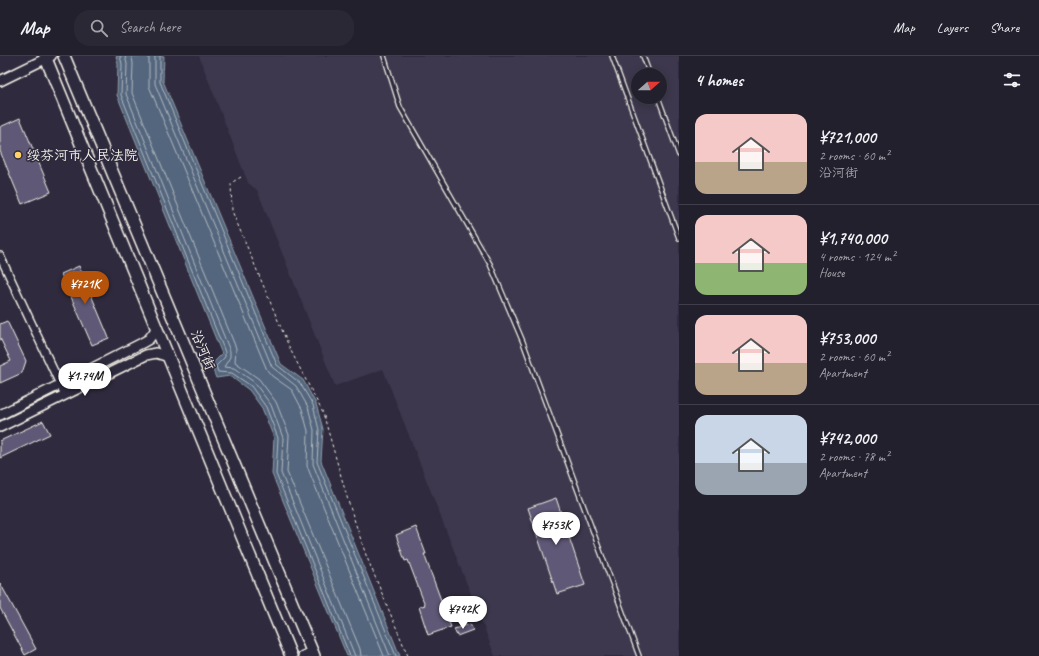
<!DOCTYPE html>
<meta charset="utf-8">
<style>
:root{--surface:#23202e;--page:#2b2836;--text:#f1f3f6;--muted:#a3a3aa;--line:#403e4a;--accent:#b45309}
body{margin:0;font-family:Caveat,"LXGW WenKai TC",sans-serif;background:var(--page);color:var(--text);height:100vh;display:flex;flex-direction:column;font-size:15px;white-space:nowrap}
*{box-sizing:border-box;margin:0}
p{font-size:13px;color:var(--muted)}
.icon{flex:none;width:22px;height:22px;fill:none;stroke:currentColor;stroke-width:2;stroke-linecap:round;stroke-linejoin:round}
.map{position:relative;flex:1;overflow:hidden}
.sheet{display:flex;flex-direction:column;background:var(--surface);width:360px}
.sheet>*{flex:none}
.needle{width:26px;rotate:69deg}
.controls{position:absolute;left:631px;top:12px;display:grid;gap:8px}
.controls a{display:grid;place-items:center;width:36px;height:36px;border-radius:50%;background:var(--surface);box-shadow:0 2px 10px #0003,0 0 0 1px var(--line);font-size:20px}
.price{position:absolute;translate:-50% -34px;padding:0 9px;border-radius:14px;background:#fff;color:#222;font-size:13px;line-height:26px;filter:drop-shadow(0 1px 2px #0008)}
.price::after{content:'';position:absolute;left:50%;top:24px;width:12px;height:9px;margin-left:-6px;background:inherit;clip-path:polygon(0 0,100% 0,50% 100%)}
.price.on{background:var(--accent);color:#fff}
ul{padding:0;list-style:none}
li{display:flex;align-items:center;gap:12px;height:100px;padding:0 16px}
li+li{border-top:1px solid var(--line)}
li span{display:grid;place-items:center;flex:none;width:112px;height:80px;border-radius:12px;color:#555}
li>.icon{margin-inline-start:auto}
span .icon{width:48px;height:48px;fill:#fffc;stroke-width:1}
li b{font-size:17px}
h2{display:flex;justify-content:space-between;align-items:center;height:48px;padding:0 16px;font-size:17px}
header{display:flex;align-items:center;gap:24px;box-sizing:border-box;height:56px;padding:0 20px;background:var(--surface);border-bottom:1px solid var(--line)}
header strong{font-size:19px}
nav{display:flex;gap:22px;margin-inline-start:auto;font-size:14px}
.search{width:280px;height:36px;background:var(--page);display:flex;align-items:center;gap:10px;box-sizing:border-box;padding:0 14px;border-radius:16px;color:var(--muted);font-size:15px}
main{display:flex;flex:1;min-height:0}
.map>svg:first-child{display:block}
.built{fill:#3d384e;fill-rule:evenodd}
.water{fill:#53667e;stroke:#939ea8}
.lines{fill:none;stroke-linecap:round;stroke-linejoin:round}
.shore{stroke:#b4b9be;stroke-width:1}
.building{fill:#5f5876;stroke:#f4f1e8}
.lane-casing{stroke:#f4f1e8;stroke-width:6}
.street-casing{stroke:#f4f1e8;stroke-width:10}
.secondary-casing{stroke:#f4f1e8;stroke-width:12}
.primary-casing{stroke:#f4f1e8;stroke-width:14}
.path{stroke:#f4f1e8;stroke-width:1;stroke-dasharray:3 3;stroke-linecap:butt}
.lane{stroke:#2f2a3d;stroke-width:3.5}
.street{stroke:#2f2a3d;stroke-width:7}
.secondary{stroke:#2f2a3d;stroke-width:9}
.primary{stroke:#2f2a3d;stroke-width:11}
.poi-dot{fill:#ffd166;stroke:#2f2a3d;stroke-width:1.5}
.labels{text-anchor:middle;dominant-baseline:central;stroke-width:3;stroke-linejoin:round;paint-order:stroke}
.poi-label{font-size:14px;fill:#f4f1e8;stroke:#2f2a3d;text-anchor:start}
.street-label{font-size:14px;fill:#f4f1e8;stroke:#2f2a3d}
</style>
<header>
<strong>Map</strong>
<div class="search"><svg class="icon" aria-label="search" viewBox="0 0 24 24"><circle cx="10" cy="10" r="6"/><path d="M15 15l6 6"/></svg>Search here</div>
<nav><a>Map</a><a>Layers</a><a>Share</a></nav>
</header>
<main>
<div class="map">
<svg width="679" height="600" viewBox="0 0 679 600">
<rect width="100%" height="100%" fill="#2f2a3d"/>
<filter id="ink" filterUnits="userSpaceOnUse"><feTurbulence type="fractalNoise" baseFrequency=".025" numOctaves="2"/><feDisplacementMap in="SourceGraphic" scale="8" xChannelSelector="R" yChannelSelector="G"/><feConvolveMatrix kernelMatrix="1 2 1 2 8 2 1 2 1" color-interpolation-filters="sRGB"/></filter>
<g filter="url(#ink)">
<path class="built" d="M 199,0 L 679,0 L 679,600 L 495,600 L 383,313 L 335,330 L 257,134 L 248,127 ZM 638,19 L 660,19 L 660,41 L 638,41 Z"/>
<path class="water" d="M 116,0 L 164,0 L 163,25 L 281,308 L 303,324 L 316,348 L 323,373 L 321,405 L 400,600 L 347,600 L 272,418 L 274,382 L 262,352 L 249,334 L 230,320 L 216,322 L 211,309 L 222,298 L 117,39 L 118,8 Z"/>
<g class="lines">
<g class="shore">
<path d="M 120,0 L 122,8 L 121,39 L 225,296 L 225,301 L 216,310 L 218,316 L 232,317 L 251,330 L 266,351 L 278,382 L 276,418 L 350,600"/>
<path d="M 125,0 L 127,8 L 126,38 L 230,295 L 230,301 L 224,311 L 234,312 L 254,326 L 271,349 L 283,382 L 281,417 L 355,600"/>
<path d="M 132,0 L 133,8 L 132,37 L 236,292 L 235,306 L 259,323 L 276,346 L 289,379 L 287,416 L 360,593 L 361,600"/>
<path d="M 149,0 L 149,30 L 267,314 L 272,320 L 292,334 L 302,353 L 308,375 L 307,410 L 384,600"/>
<path d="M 155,0 L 155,28 L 272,311 L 296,330 L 308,351 L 314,374 L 313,408 L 390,600"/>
<path d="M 160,0 L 160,26 L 277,309 L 300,327 L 313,349 L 319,374 L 317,406 L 396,600"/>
</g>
</g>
<g class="building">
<path d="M 20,62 L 51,136 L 22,148 L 0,95 L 0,71 Z"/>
<path d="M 79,210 L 109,282 L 92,289 L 61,218 Z"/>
<path d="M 7,265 L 26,305 L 22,317 L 0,327 L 0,310 L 11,305 L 0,282 L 0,268 Z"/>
<path d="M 43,365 L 50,378 L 0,402 L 0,385 Z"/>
<path d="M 556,442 L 585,529 L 557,538 L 528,452 Z"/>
<path d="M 416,471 L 426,498 L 424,498 L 451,571 L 428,579 L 419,551 L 425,549 L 408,504 L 405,505 L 396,479 Z"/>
<path d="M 0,527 L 36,593 L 25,599 L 0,552 Z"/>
<path d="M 470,568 L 473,574 L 457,580 L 454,573 Z"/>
</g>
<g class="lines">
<g class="lane-casing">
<g id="lane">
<path d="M 384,0 L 400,51 L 490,208 L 523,286 L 639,600"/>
<path d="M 612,0 L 679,182"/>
<path d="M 643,0 L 650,19"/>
<path d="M 658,41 L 679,99"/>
</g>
</g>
<g class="street-casing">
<path id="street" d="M 0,200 L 65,339"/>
</g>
<g class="secondary-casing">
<g id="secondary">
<path d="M 0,25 L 51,0"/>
<path d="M 0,359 L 142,287 L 149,283 L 157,272"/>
<path d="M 0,371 L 146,299 L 156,297 L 169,301"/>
<path d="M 303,600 L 313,596"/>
</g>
</g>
<g class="primary-casing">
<g id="primary">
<path d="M 45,0 L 291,600"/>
<path d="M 64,0 L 314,600"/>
</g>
</g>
<path class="path" d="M 241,121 L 231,127 L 232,155 L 290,293 L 323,357 L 349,448 L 366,499 L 408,600"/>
<use href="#lane" class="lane"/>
<use href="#street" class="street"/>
<use href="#secondary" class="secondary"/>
<use href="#primary" class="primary"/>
</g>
</g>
<circle class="poi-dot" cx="18" cy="99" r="4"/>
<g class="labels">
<g class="poi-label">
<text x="26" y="99">绥芬河市人民法院</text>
</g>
<g class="street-label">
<text transform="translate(203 294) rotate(67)">沿河街</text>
</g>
</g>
</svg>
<div class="controls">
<a><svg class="needle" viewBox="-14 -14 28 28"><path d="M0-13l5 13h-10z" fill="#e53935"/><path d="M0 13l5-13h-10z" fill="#a3a3aa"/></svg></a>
</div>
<b class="price on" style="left:85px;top:249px">¥721K</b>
<b class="price" style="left:85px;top:341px">¥1.74M</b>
<b class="price" style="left:556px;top:490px">¥753K</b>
<b class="price" style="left:463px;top:574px">¥742K</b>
</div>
<section class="sheet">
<h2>4 homes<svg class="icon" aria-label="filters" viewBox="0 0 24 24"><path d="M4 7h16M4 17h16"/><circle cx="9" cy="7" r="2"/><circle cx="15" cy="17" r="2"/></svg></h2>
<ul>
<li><span style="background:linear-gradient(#f6c9c9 60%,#b9a48a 0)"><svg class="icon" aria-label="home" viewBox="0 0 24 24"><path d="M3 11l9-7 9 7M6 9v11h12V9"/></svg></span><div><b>¥721,000</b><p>2 rooms · 60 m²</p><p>沿河街</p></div></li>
<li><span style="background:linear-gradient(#f6c9c9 60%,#8fb573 0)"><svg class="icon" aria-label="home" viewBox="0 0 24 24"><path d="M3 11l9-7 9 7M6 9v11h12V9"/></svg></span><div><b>¥1,740,000</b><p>4 rooms · 124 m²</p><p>House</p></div></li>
<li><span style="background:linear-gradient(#f6c9c9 60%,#b9a48a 0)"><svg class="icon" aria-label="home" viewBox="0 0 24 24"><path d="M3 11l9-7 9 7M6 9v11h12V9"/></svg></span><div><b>¥753,000</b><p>2 rooms · 60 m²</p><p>Apartment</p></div></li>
<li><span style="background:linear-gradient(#c9d6e8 60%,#9aa5b1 0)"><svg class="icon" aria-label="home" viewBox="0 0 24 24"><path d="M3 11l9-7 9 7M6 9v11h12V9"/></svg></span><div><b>¥742,000</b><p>2 rooms · 78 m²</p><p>Apartment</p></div></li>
</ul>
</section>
</main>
